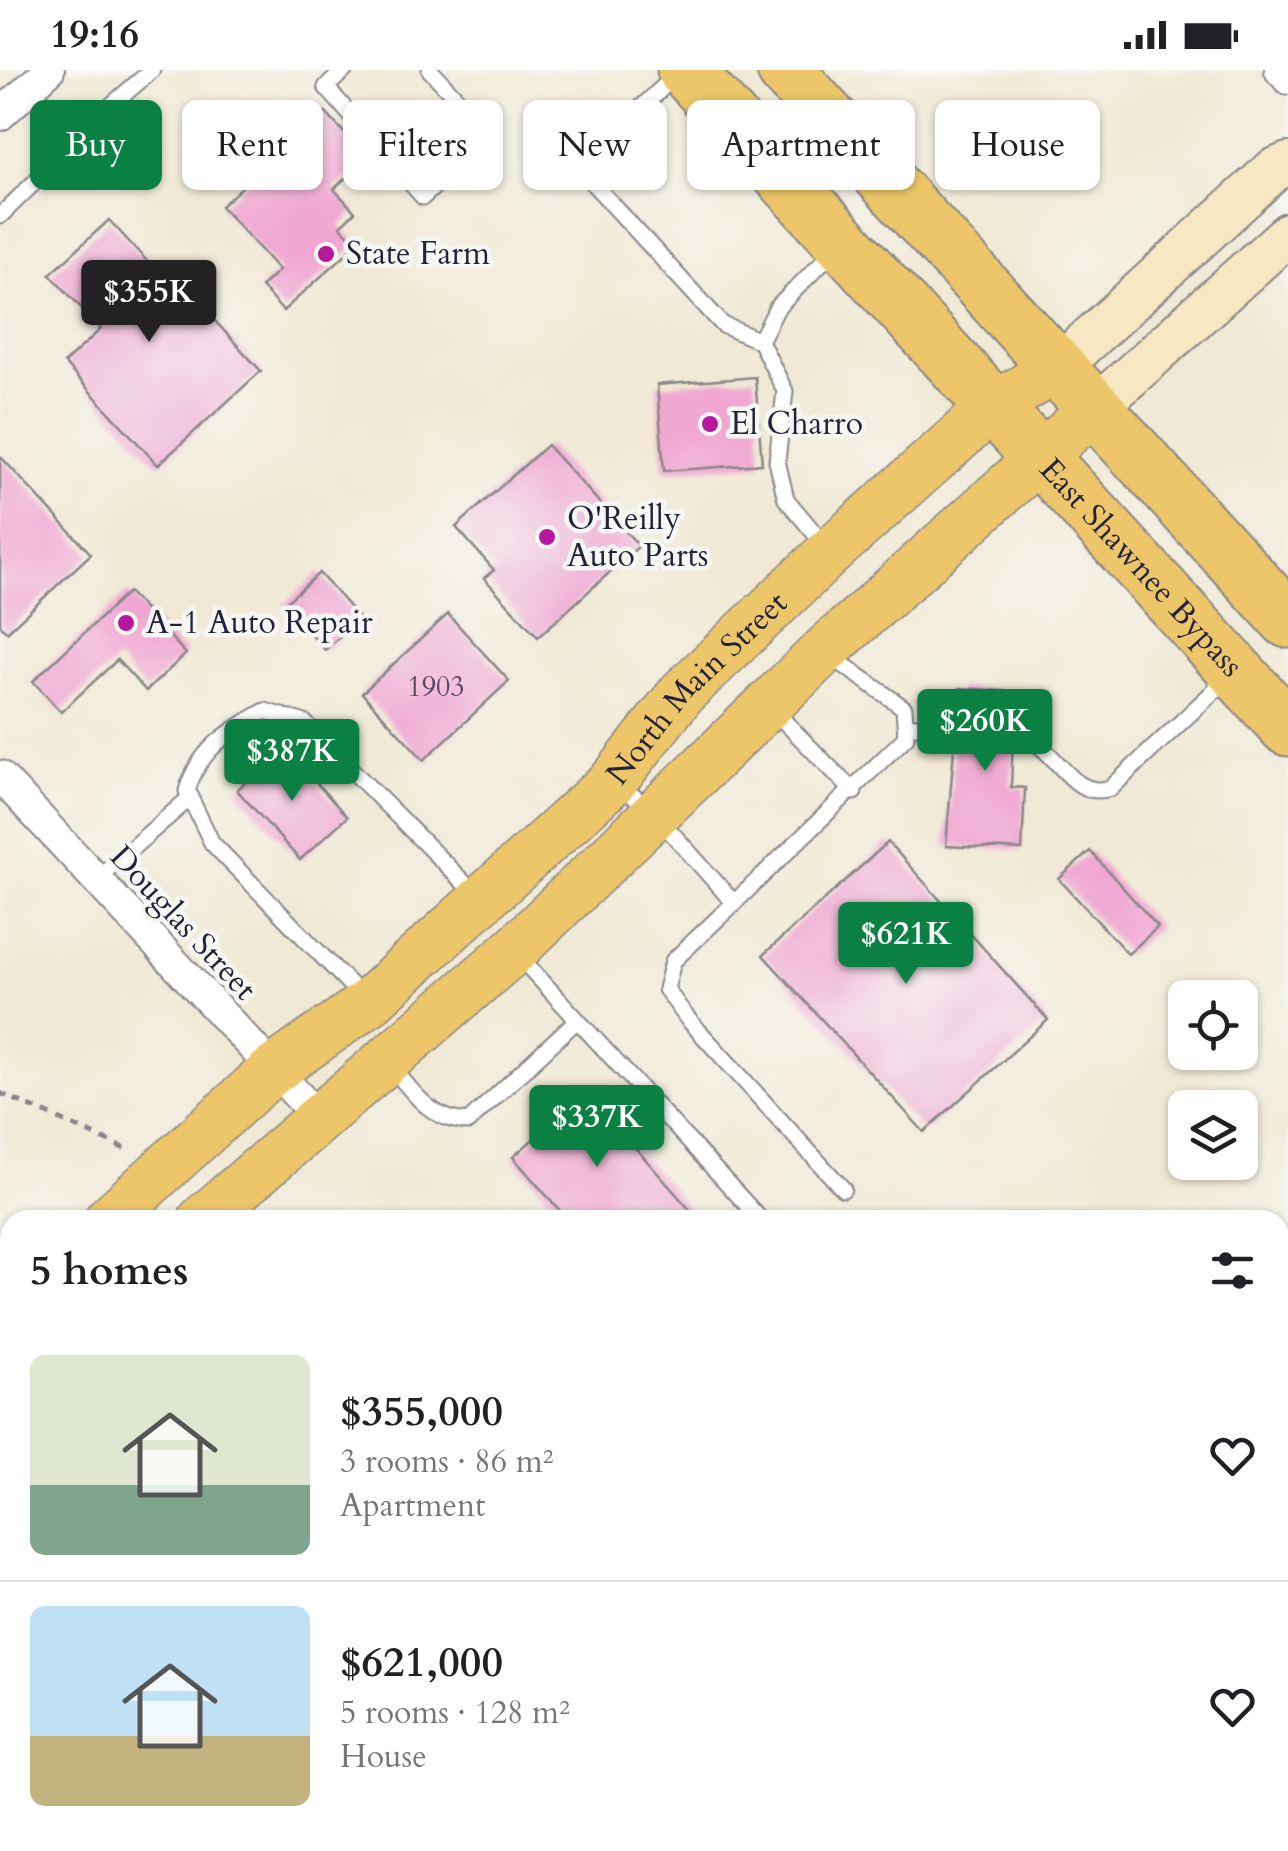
<!DOCTYPE html>
<meta charset="utf-8">
<style>
:root{--surface:#fff;--page:#f2f2f2;--text:#202124;--muted:#757577;--line:#e0e0e0;--accent:#0b8043}
body{margin:0;font-family:Cardo,serif;background:var(--page);color:var(--text);height:100vh;display:flex;flex-direction:column;font-size:38px;white-space:nowrap}
*{box-sizing:border-box;margin:0}
p{font-size:32px;color:var(--muted)}
.icon{flex:none;width:55px;height:55px;fill:none;stroke:currentColor;stroke-width:2;stroke-linecap:round;stroke-linejoin:round}
.map{position:relative;flex:1;overflow:hidden}
.details{position:absolute;left:0px;top:1140px;width:1290px;height:642px;display:flex;flex-direction:column;background:var(--surface);border-radius:30px 30px 0 0;box-shadow:0 2px 8px #0004}
.details>*{flex:none}
.guide{position:absolute;left:30px;top:30px;width:1230px;height:90px;display:flex;gap:20px}
.fabs{position:absolute;left:1168px;top:910px;display:grid;gap:20px}
.fabs a{display:grid;place-items:center;width:90px;height:90px;border-radius:15px;background:var(--surface);box-shadow:0 2px 8px #0004;font-size:50px}
.price{position:absolute;translate:-50% -85px;padding:0 22px;border-radius:10px;background:var(--accent);color:#fff;font-size:32px;line-height:65px;filter:drop-shadow(0 2px 5px #0008)}
.price::after{content:'';position:absolute;left:50%;top:60px;width:30px;height:22px;margin-left:-15px;background:inherit;clip-path:polygon(0 0,100% 0,50% 100%)}
.price.active{background:#222;color:#fff}
ul{padding:0;list-style:none}
li{display:flex;align-items:center;gap:30px;height:250px;padding:0 30px}
li+li{border-top:2px solid var(--line)}
li span{display:grid;place-items:center;flex:none;width:280px;height:200px;border-radius:15px;color:#555}
li>.icon{margin-inline-start:auto}
span .icon{width:120px;height:120px;fill:#fffc;stroke-width:1}
li b{font-size:42px}
h2{display:flex;justify-content:space-between;align-items:center;height:120px;padding:0 30px;font-size:42px}
.chip{padding:0 35px;border-radius:15px;background:var(--surface);box-shadow:0 2px 8px #0004;font-size:35px;line-height:90px}
.chip.active{background:var(--accent);color:#fff}
.status{display:flex;justify-content:space-between;align-items:center;height:70px;padding:0 50px;background:var(--surface);direction:ltr}
.status svg{height:28px;fill:currentColor}
.map>svg:first-child{display:block}
.building{fill:#f0a8d2}
.lines{fill:none;stroke-linecap:round;stroke-linejoin:round}
.lane-casing{stroke:#898688;stroke-width:19}
.street-casing{stroke:#898688;stroke-width:34}
.secondary-casing{stroke:#898688;stroke-width:46}
.primary-casing{stroke:#898688;stroke-width:51}
.highway-casing{stroke:#898688;stroke-width:59}
.path{stroke:#898688;stroke-width:5;stroke-dasharray:8 8;stroke-linecap:butt}
.lane{stroke:#fff;stroke-width:15}
.street{stroke:#fff;stroke-width:30}
.secondary{stroke:#f7e8c3;stroke-width:42}
.primary{stroke:#ecc669;stroke-width:48}
.highway{stroke:#ecc669;stroke-width:55}
.poi-dot{fill:#b5179e;stroke:#f6f6f2;stroke-width:4}
.labels{text-anchor:middle;dominant-baseline:central;stroke-width:9;stroke-linejoin:round;paint-order:stroke}
.number-label{font-size:28px;fill:#564461}
.poi-label{font-size:32px;fill:#22223b;stroke:#f6f6f2;text-anchor:start}
.street-label{font-size:32px;fill:#22223b;stroke:#f6f6f2}
</style>
<div class="status"><b>19:16</b><svg viewBox="0 0 49 12"><path d="M0 12V9h3v3zM5 12V6h3v6zM10 12V3h3v9zM15 12V0h3v12zM26 1h20v11H26zM47 4h2v5h-2z"/></svg></div>
<div class="map">
<svg width="1288" height="1781" viewBox="0 0 1288 1781">
<rect width="100%" height="100%" fill="#f6f6f2"/>
<filter id="ink" filterUnits="userSpaceOnUse"><feTurbulence type="fractalNoise" baseFrequency=".01" numOctaves="2"/><feDisplacementMap in="SourceGraphic" scale="20" xChannelSelector="R" yChannelSelector="G"/><feConvolveMatrix kernelMatrix="1 2 1 2 8 2 1 2 1" color-interpolation-filters="sRGB"/></filter>
<filter id="wash" filterUnits="userSpaceOnUse"><feTurbulence type="fractalNoise" baseFrequency=".0048" numOctaves="4" result="noise"/><feDisplacementMap in="SourceGraphic" scale="40" xChannelSelector="R" yChannelSelector="G"/><feGaussianBlur stdDeviation="2.25" result="paint"/><feColorMatrix in="noise" values="0 0 0 0 0 0 0 0 0 0 0 0 0 0 0 0 0 1.4 0 .05"/><feComposite in="paint" operator="in"/></filter>
<g filter="url(#wash)">
<rect width="100%" height="100%" fill="#f0e9d5"/>
<g id="blocks">
<g class="building">
<path d="M 325,42 L 357,77 L 346,87 L 356,98 L 334,119 L 355,142 L 340,156 L 357,174 L 283,241 L 261,217 L 279,200 L 221,136 Z"/>
<path d="M 109,150 L 158,203 L 165,197 L 261,301 L 158,395 L 64,293 L 101,259 L 50,204 Z"/>
<path d="M 755,307 L 762,394 L 664,401 L 657,315 Z"/>
<path d="M 547,375 L 639,476 L 538,567 L 484,508 L 494,500 L 456,457 Z"/>
<path d="M 0,386 L 91,484 L 7,562 L 0,555 Z"/>
<path d="M 319,503 L 360,549 L 325,580 L 284,534 Z"/>
<path d="M 128,522 L 186,584 L 146,621 L 117,590 L 61,642 L 33,611 Z"/>
<path d="M 448,544 L 509,611 L 424,690 L 362,623 Z"/>
<path d="M 959,618 L 1015,622 L 1011,717 L 1025,718 L 1022,780 L 946,776 Z"/>
<path d="M 284,677 L 347,747 L 300,790 L 237,720 Z"/>
<path d="M 888,772 L 1048,950 L 924,1062 L 763,885 Z"/>
<path d="M 1090,781 L 1158,857 L 1128,884 L 1059,809 Z"/>
<path d="M 586,1022 L 699,1150 L 568,1150 L 513,1087 Z"/>
</g>
</g>
</g>
<g filter="url(#ink)">
<use href="#blocks" fill-opacity="0" stroke="#898688" stroke-width="2.5"/>
<g class="lines">
<g class="lane-casing">
<g id="lane">
<path d="M 345,0 L 326,17 L 423,127 L 490,64 L 430,0"/>
<path d="M 678,3 L 578,97 L 723,255 L 760,271"/>
<path d="M 29,18 L 54,41 L 99,46 L 152,0"/>
<path d="M 0,146 L 44,103"/>
<path d="M 827,478 L 786,429 L 777,391 L 785,321 L 760,271 L 777,238 L 837,177"/>
<path d="M 772,639 L 854,722"/>
<path d="M 906,655 L 953,660"/>
<path d="M 1016,666 C 1057,670 1067,732 1111,718 L 1229,607"/>
<path d="M 617,713 L 654,743 L 734,833 L 673,891 L 666,919 L 687,948 L 843,1119"/>
<path d="M 95,810 L 191,727"/>
<path d="M 734,833 L 906,667 L 904,638 L 828,584"/>
<path d="M 516,883 L 761,1150"/>
<path d="M 365,930 L 212,773 L 187,721 C 198,680 229,661 265,641 L 305,653 L 479,828"/>
<path d="M 391,996 C 414,1023 430,1050 468,1052 L 577,950"/>
<path d="M 0,1511 L 10,1502"/>
<path d="M 0,1657 L 10,1648"/>
<path d="M 530,1772 L 543,1781"/>
<path d="M 572,1781 L 577,1772"/>
</g>
</g>
<g class="street-casing">
<g id="street">
<path d="M 1280,0 L 1288,9"/>
<path d="M 0,45 L 49,0"/>
<path d="M 0,706 L 317,1046"/>
<path d="M 0,1387 L 10,1399"/>
</g>
</g>
<g class="secondary-casing">
<g id="secondary">
<path d="M 1056,299 L 1274,100 L 1288,94"/>
<path d="M 1094,339 L 1288,164"/>
</g>
</g>
<g class="primary-casing">
<g id="primary">
<path id="s1" d="M 108,1150 L 272,1001 L 368,933 L 614,710 L 682,623 L 830,482 L 994,336 L 1056,299"/>
<path d="M 202,1150 L 514,880 L 824,581 L 1094,339"/>
<path d="M 0,1248 L 10,1239"/>
<path d="M 0,1330 L 10,1321"/>
</g>
</g>
<g class="highway-casing">
<g id="highway">
<path id="s2" d="M 685,0 L 1288,658"/>
<path d="M 785,0 L 1288,550"/>
</g>
</g>
<path class="path" d="M 0,1023 L 130,1081"/>
<use href="#lane" class="lane"/>
<use href="#street" class="street"/>
<use href="#secondary" class="secondary"/>
<use href="#primary" class="primary"/>
<use href="#highway" class="highway"/>
</g>
</g>
<g class="poi-dot">
<circle cx="326" cy="184" r="10"/>
<circle cx="710" cy="354" r="10"/>
<circle cx="547" cy="467" r="10"/>
<circle cx="126" cy="553" r="10"/>
</g>
<g class="labels">
<g class="number-label">
<text x="436" y="617">1903</text>
</g>
<g class="poi-label">
<text x="346" y="184">State Farm</text>
<text x="730" y="354">El Charro</text>
<text x="567" y="449">O'Reilly<tspan x="567" dy="37">Auto Parts</tspan></text>
<text x="146" y="553">A-1 Auto Repair</text>
</g>
<g class="street-label">
<text stroke="none"><textPath href="#s2" startOffset="675">East Shawnee Bypass</textPath></text>
<text stroke="none"><textPath href="#s1" startOffset="795">North Main Street</textPath></text>
<text transform="translate(183 853) rotate(47)">Douglas Street</text>
</g>
</g>
</svg>
<div class="fabs">
<a><svg class="icon" aria-label="locate" viewBox="0 0 24 24"><circle cx="12" cy="12" r="6"/><path d="M12 2v4M12 18v4M2 12h4M18 12h4"/></svg></a>
<a><svg class="icon" aria-label="layers" viewBox="0 0 24 24"><path d="M12 4l9 5-9 5-9-5zM3 14l9 5 9-5"/></svg></a>
</div>
<b class="price active" style="left:149px;top:275px">$355K</b>
<b class="price" style="left:985px;top:704px">$260K</b>
<b class="price" style="left:292px;top:734px">$387K</b>
<b class="price" style="left:906px;top:917px">$621K</b>
<b class="price" style="left:597px;top:1100px">$337K</b>
<div class="guide">
<a class="chip active">Buy</a>
<a class="chip">Rent</a>
<a class="chip">Filters</a>
<a class="chip">New</a>
<a class="chip">Apartment</a>
<a class="chip">House</a>
</div>
<section class="details">
<h2>5 homes<svg class="icon" aria-label="filters" viewBox="0 0 24 24"><path d="M4 7h16M4 17h16"/><circle cx="9" cy="7" r="2"/><circle cx="15" cy="17" r="2"/></svg></h2>
<ul>
<li><span style="background:linear-gradient(#dfe7d0 65%,#7fa58c 0)"><svg class="icon" aria-label="home" viewBox="0 0 24 24"><path d="M3 11l9-7 9 7M6 9v11h12V9"/></svg></span><div><b>$355,000</b><p>3 rooms · 86 m²</p><p>Apartment</p></div><svg class="icon" aria-label="heart" viewBox="0 0 24 24"><path d="M12 20l-8-8c-3-5 5-10 8-4 3-6 11-1 8 4z"/></svg></li>
<li><span style="background:linear-gradient(#bfe0f5 65%,#c2b280 0)"><svg class="icon" aria-label="home" viewBox="0 0 24 24"><path d="M3 11l9-7 9 7M6 9v11h12V9"/></svg></span><div><b>$621,000</b><p>5 rooms · 128 m²</p><p>House</p></div><svg class="icon" aria-label="heart" viewBox="0 0 24 24"><path d="M12 20l-8-8c-3-5 5-10 8-4 3-6 11-1 8 4z"/></svg></li>
</ul>
</section>
</div>
